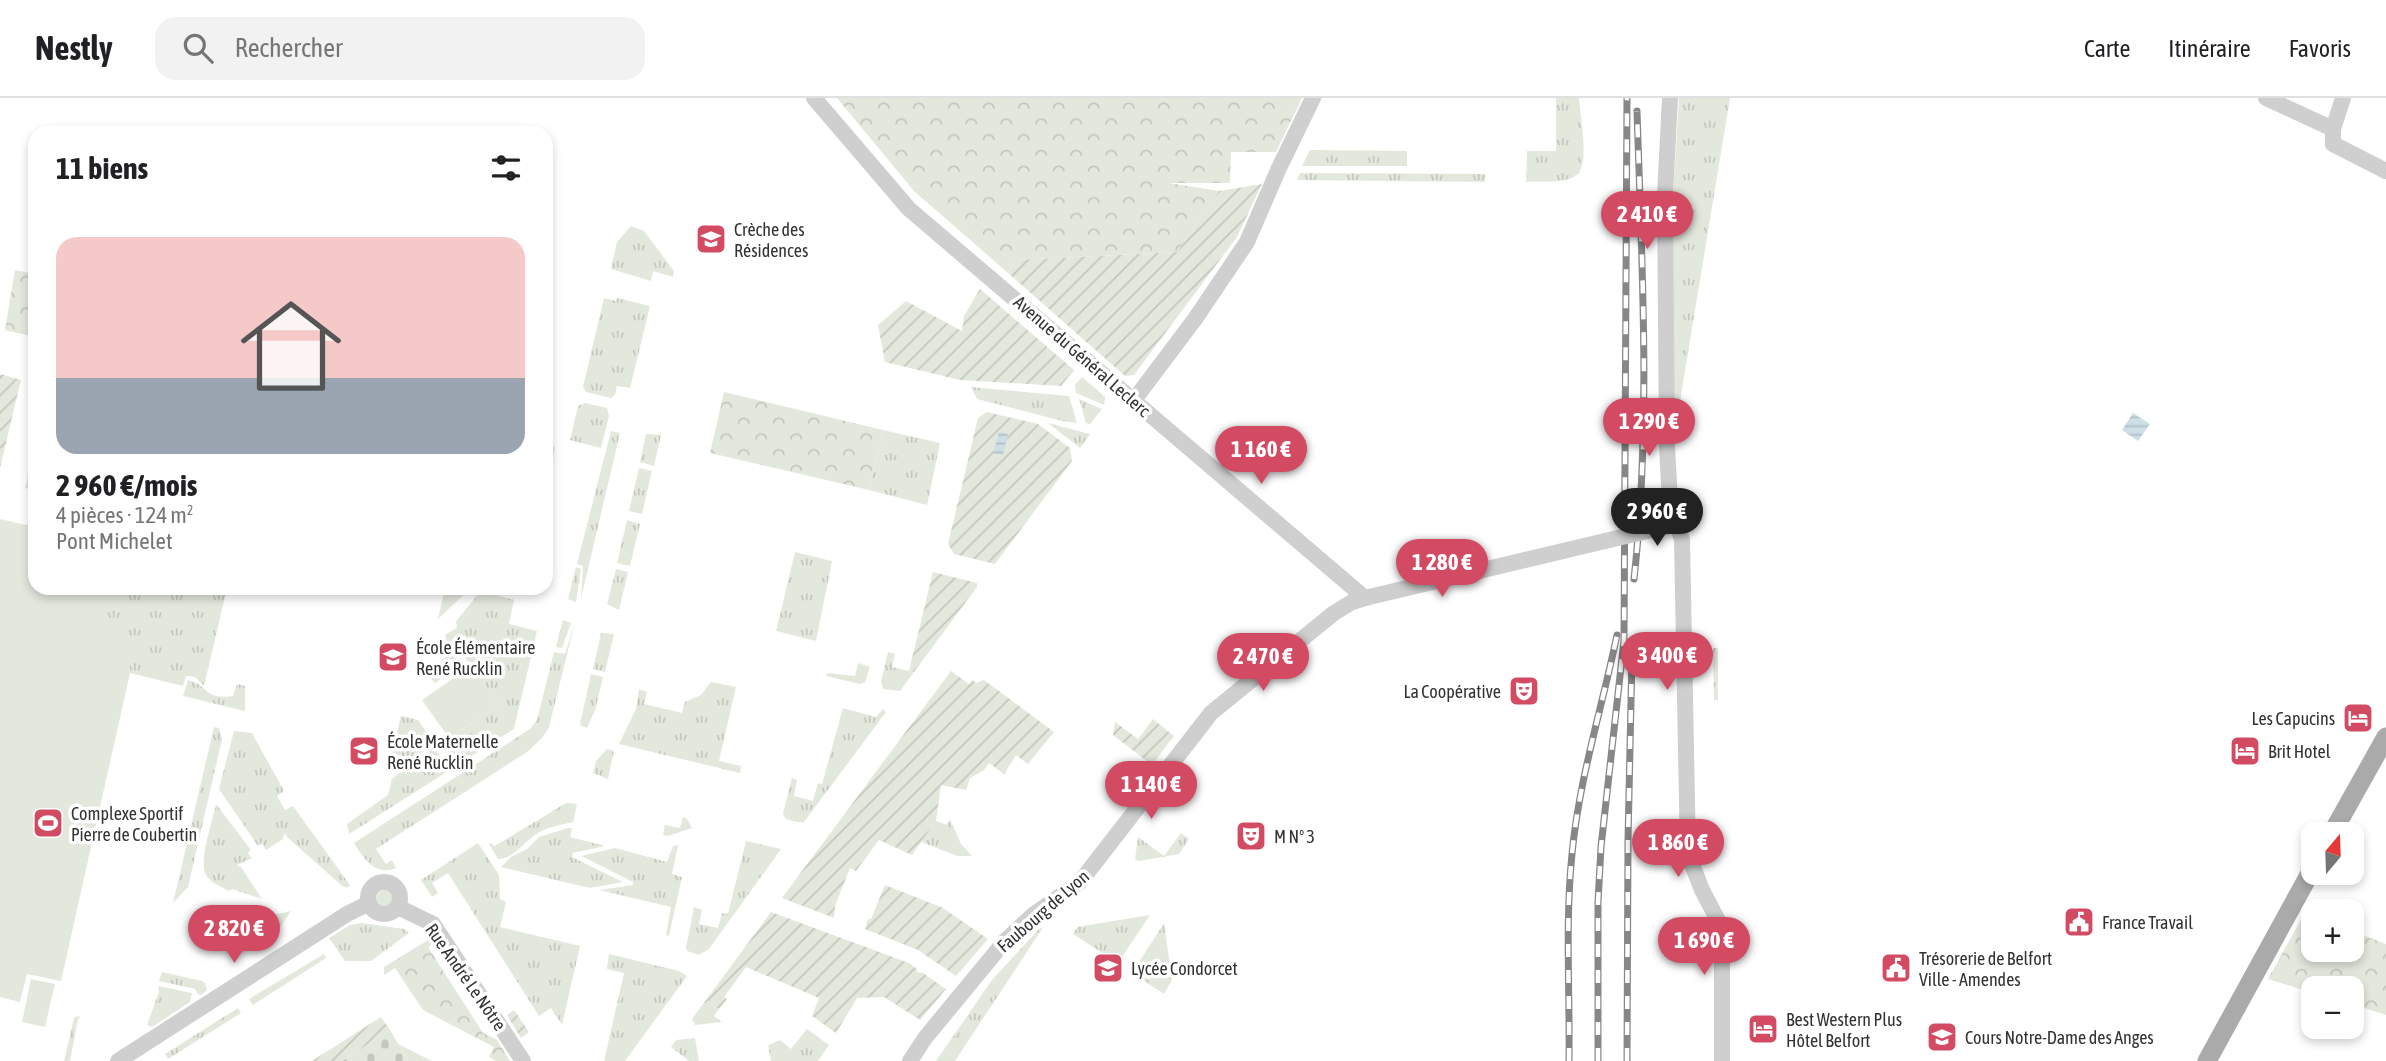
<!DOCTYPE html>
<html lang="fr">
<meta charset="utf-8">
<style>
:root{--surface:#fff;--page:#f2f2f2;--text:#202124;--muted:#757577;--line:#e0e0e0;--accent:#d24b62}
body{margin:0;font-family:"Asap Condensed",sans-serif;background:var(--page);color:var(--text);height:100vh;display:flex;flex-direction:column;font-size:26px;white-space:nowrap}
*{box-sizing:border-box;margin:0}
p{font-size:23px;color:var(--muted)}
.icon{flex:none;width:38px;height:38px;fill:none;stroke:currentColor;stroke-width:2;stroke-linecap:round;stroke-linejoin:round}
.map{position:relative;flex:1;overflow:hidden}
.panel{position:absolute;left:28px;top:28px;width:525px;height:469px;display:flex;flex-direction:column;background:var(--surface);border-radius:21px;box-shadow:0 4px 10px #0003}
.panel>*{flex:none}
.needle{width:46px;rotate:19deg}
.controls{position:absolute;left:2301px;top:724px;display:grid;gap:14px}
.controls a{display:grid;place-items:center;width:63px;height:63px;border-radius:14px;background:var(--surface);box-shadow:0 4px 10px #0003;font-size:35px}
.price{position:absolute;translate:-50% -60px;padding:0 16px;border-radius:24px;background:var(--accent);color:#fff;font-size:23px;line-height:46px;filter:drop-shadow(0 2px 4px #0008)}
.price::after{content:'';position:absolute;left:50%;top:42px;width:21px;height:16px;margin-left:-10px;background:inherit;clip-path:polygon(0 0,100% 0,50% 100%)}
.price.selected{background:#222;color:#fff}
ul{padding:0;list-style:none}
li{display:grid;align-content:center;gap:14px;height:371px;padding:0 28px}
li+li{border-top:2px solid var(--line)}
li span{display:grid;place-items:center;height:217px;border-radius:21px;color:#555}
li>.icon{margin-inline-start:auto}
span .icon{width:126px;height:126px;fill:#fffc;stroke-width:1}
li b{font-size:30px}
h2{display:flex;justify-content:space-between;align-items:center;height:84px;padding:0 28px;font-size:30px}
header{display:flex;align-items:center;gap:42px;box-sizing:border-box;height:98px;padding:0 35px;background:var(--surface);border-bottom:2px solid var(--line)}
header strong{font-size:33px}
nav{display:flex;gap:38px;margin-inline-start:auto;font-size:24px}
.search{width:490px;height:63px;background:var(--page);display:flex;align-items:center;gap:18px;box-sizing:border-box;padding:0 24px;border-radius:21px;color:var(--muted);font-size:26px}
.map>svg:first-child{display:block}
.grass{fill:url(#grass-tufts)}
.forest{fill:url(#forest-crowns)}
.cemetery{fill:url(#cemetery-stones)}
.garden{fill:url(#garden-furrows)}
.pitch{fill:#e3e8dd}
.water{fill:url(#water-rules)}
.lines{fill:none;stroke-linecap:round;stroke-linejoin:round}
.minor{stroke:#cfcfcf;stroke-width:16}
.major{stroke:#aaa;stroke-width:19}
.rail-casing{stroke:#878787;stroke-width:7}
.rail{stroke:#fff;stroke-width:4.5;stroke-dasharray:13;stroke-linecap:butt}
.minor-bridge{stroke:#cfcfcf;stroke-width:16}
.labels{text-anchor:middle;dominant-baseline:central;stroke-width:7;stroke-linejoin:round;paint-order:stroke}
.poi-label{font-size:18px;fill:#323232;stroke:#fff;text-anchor:start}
.street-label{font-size:18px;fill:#323232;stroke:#fff}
</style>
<header>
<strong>Nestly</strong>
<div class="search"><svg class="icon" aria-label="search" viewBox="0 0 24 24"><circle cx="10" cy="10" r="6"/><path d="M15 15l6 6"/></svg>Rechercher</div>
<nav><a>Carte</a><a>Itinéraire</a><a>Favoris</a></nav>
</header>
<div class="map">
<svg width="2386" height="963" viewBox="0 0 2386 963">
<defs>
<pattern id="grass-tufts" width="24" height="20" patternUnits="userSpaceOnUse" patternTransform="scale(1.75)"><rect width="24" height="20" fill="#e3e8dd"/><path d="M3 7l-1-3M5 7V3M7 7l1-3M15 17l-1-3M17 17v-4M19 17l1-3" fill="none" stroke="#c3c7be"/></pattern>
<pattern id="forest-crowns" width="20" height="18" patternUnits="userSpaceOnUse" patternTransform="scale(1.75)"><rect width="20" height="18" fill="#e3e8dd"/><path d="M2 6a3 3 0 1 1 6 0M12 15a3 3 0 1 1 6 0" fill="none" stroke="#c3c7be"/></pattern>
<pattern id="cemetery-stones" width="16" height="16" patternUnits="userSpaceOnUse" patternTransform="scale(1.75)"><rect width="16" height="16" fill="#e3e8dd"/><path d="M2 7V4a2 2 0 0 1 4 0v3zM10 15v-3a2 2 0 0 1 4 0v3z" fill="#c3c7be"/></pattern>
<pattern id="garden-furrows" width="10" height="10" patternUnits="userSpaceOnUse" patternTransform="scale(1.75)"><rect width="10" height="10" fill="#e3e8dd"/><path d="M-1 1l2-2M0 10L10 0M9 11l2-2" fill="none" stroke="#c3c7be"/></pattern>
<pattern id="water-rules" width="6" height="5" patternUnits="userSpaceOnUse" patternTransform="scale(1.75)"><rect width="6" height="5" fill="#ccdfe6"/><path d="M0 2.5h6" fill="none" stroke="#b0c0c6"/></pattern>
</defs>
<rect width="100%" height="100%" fill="#fff"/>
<g class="grass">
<path d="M 1556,0 L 1579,0 C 1580,16 1590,67 1577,77 C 1565,86 1540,83 1526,84 L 1527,53 L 1556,53 Z"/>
<path d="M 1679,0 L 1730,0 L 1679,309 L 1674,310 L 1673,98 Z"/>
<path d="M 1310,52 L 1407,53 L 1407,68 L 1302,68 Z"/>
<path d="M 1300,75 L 1485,76 L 1485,84 L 1297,82 Z"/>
<path d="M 631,128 L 644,133 L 674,173 L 673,179 L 653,173 L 651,183 L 611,171 L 617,144 Z"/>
<path d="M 604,200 L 616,203 L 617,200 L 650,208 L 630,290 L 617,288 L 615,297 L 611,300 L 586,294 L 583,289 Z"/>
<path d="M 1082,279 L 1105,299 L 1104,307 L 1076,295 L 1075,287 Z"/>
<path d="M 971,289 L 1069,298 L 1077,325 L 1062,323 L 977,301 Z"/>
<path d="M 1079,301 L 1102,311 L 1090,326 L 1086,325 Z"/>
<path d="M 585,305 L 607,310 L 609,318 L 601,350 L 570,342 L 578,308 Z"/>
<path d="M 1048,325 L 1090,336 L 1080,350 Z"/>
<path d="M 883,332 L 940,345 L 927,407 L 869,392 Z"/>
<path d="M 611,333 L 620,335 L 581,501 L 583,468 L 577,466 Z"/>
<path d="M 646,336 L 661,337 L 654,368 L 640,364 Z"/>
<path d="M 35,351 L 35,393 L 25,390 Z"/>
<path d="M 639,370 L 652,373 L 642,416 L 629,413 Z"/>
<path d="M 627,422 L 640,426 L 630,468 L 617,465 Z"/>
<path d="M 795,454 L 832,463 L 816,543 L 776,533 Z"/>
<path d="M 576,469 L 581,471 L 576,504 L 568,501 Z"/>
<path d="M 616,471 L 628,474 L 619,512 L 607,506 Z"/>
<path d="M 98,490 L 227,490 L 204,588 L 195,579 L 186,578 L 183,588 L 130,575 L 130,555 L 85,543 Z"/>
<path d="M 445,490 L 470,491 L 438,521 Z"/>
<path d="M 481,493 L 514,502 L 509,526 L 537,533 L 514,631 L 457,667 L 443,644 L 500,607 L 460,553 C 454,566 449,577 435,585 L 429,578 C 441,565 451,556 445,537 L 457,530 L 456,523 Z"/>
<path d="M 563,522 L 571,525 L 562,550 L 556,549 Z"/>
<path d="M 575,524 L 549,629 L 542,640 L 527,654 L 376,751 L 386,766 L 392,762 L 396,770 C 376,779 363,760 354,745 L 530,631 L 537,622 L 554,554 L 565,556 Z"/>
<path d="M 601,535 L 614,536 L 605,574 L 593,571 Z"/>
<path d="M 1713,550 L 1718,550 L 1718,602 L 1714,602 Z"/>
<path d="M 888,554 L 895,556 L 892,569 L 914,574 L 900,593 L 883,591 L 881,584 Z"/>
<path d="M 858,565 L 870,569 L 865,584 L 860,586 L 826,578 L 827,575 L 855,578 Z"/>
<path d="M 591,576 L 603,579 L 595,612 L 587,630 L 580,627 Z"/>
<path d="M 188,582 C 209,587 203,602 233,598 L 237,586 L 245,588 L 245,613 L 183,598 Z"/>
<path d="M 711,584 L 736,589 L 719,663 L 741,668 L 740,675 L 619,646 L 636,611 L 639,591 L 647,594 L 644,606 L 682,615 L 685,604 L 701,597 Z"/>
<path d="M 843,610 L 876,619 L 883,611 L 886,614 L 804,724 L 796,724 L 786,721 L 783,716 L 792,680 L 797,682 L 794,698 L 813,703 L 818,685 L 822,686 Z"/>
<path d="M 401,618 L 418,622 L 434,645 L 394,676 L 397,661 L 391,659 Z"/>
<path d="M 214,629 L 219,630 L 222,641 L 188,789 L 173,805 Z"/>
<path d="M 234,633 L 252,635 L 284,693 L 277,698 L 285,712 L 293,708 L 350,787 L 347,790 L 341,787 L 287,739 L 285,735 L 283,741 L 266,752 L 262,745 L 258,748 L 219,691 Z"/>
<path d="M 434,649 L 450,672 L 349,736 L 347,726 L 388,697 L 392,681 L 412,664 Z"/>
<path d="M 607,651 L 614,653 L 608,681 L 593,675 L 596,663 Z"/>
<path d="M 566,705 L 577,706 L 573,724 C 560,727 546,729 535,737 C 523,745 513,761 498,761 L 489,746 L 491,745 L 494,748 L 498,746 Z"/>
<path d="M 216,706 L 251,752 L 248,755 L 252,760 L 237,767 L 241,769 L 262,801 L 232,791 L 229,793 C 221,789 211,785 206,777 C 198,764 213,722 216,706 Z"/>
<path d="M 683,719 L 687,721 L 692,730 L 668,738 L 663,737 L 665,727 L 680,730 Z"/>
<path d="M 950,721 L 961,746 L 972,758 L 957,758 L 921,744 L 936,723 L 947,727 Z"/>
<path d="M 568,730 L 572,730 L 570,739 L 605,748 L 573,755 L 572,759 L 623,784 L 590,790 L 501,769 L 511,759 L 527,751 L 539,739 Z"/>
<path d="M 1181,735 L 1189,741 L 1179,756 L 1139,763 L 1135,761 L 1138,739 L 1164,758 Z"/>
<path d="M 746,743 L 781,751 L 709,851 L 699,857 L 687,853 L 686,850 L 694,809 L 702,812 L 699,826 L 718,830 L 722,815 L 728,816 Z"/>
<path d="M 478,745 L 499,777 L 500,801 L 506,804 L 500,829 L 580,848 L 562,927 L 551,910 L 539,918 L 448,775 L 432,785 L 438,795 L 432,799 L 421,782 Z"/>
<path d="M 678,747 L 672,776 L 682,779 L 669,838 L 666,837 L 671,809 L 599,792 L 633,787 L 633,784 L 581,758 L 615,750 L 667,764 L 673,748 Z"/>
<circle cx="385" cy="801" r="9"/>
<path d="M 291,813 L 270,844 L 261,847 L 266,823 L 277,816 Z"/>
<path d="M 1150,817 L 1118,865 L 1073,836 L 1077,829 Z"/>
<path d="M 362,825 L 404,831 L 409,835 L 371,863 L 345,863 L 329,840 L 350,827 Z"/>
<path d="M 1164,825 L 1172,882 L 1164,896 L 1132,875 Z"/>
<path d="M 1040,830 L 1042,831 L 955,963 L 936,963 L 992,882 Z"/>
<path d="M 324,856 L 326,860 L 253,907 L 249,901 Z"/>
<path d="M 609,856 L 679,873 L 687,878 L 625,963 L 604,963 L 624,875 L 607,871 Z"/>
<path d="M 162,874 L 202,883 L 205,885 L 207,892 L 201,897 L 198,896 L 195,891 L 159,883 Z"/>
<path d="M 158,888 L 192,895 L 190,904 L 152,929 L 147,927 L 159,894 Z"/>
<path d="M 706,902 L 719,911 L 714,918 L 722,924 L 695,927 L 692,921 Z"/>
<path d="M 238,910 L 241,915 L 168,961 L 165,956 Z"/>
<path d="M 77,918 L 81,919 L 78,921 L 70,963 L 64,963 L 74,920 Z"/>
<path d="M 807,931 L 829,947 L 818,963 L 771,963 L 768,947 L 780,942 L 791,951 Z"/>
<path d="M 695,940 L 699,963 L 689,963 L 671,949 L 676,942 Z"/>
</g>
<g class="forest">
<path d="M 837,0 L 1302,0 L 1276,54 L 1231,54 L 1230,85 L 1169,85 L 1219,93 L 1177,154 L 1016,162 L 1008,175 L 914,93 Z"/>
<path d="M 15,172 L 35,176 L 35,239 L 5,232 Z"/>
<path d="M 724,294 L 883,332 L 869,392 L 710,355 Z"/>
<path d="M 546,347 L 555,349 L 546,404 Z"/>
<path d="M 2305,814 L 2313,818 L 2314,852 L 2352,852 L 2352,833 L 2386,846 L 2386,917 L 2352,906 L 2352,891 L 2314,891 L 2313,895 L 2268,881 Z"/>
<path d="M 428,842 L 435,844 L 428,849 L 483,935 L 496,941 L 510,963 L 496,963 L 489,959 L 494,949 L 423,912 L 395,870 L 384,877 L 384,869 Z"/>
<path d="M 398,946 L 432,963 L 408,963 Z"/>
</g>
<path class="cemetery" d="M 390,932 L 408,963 L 342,963 Z"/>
<g class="garden">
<path d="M 1262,86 L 1237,139 L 1134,277 L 1125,278 L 1008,175 L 1016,162 L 1177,154 L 1219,93 Z"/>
<path d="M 980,191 L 1074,272 L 1061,288 L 960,282 L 885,264 L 878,227 L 906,203 L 962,233 L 964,218 Z"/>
<path d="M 0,276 L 21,282 L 0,370 Z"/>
<path d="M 987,314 L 1038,326 L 1070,350 L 1072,363 L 995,466 L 954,456 L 948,446 L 978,320 Z"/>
<path d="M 933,474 L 977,485 L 977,489 L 914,574 L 909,573 Z"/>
<path d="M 951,573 L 969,586 L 972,582 L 976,585 L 984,582 L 1054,634 L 1028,666 L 1016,657 L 1004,676 L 989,665 L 984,672 L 970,680 L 966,692 L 941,687 L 936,723 L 912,757 L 879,742 L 856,773 L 850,770 L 835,808 L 834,820 L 782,800 Z"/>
<path d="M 1153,621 L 1174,638 L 1152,667 L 1113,637 L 1115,624 L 1138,641 Z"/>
<path d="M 885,787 L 943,810 L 988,841 L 956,878 L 918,852 L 865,831 L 868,821 L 871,821 Z"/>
<path d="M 771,814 L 909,865 L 917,871 L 917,874 L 923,875 L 946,891 L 920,922 L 884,899 L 857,900 L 836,935 L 812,918 L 819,900 L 746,869 L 724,899 L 727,901 L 719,911 L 706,902 Z"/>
<path d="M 514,912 L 529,934 L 521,940 L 507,917 Z"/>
<path d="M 381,919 L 390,932 L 342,963 L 312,963 Z"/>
</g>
<g class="pitch">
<path d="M 0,421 L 35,429 L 35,490 L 111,490 L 102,533 L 136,541 L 130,559 L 130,575 L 61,883 L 27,876 L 20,904 L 0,899 Z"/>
<path d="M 471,568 L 500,607 L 449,640 L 422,602 Z"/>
<path d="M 31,881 L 55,886 L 45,929 L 22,924 Z"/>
</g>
<g class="water">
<path d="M 2133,315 L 2150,326 L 2138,343 L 2122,332 Z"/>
<path d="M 999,334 L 1008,336 L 1003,357 L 993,355 Z"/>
</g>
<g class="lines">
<g class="minor">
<path d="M 814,0 L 909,111 L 1365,500"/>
<path d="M 1670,0 L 1665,97 L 1667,348 L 1670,404 L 1682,442 L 1688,756 L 1702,792 L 1722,830 L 1722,963"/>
<path d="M 2266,0 L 2333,31"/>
<path d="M 2343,0 L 2333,31 L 2333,46 L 2386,73"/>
<path d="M 1134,302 L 1195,221 L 1247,144 L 1279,70 L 1313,0"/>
<circle cx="384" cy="800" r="16"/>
<path d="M 398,809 L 433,826 L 523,963"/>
<path d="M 118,963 L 347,816 L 369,805"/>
<path d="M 910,963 L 925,940 L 1005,843 L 1033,817 L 1080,784 L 1211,615 L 1334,515 L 1352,504 L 1365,500 L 1605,443"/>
</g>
<g class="major">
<path d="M 2331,737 L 2386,639"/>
<path d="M 2207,963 L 2314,768"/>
</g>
<g class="rail-casing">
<g id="rail">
<path d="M 1634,481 C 1651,326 1642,169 1637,13"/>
<path d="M 1569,963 C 1570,894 1565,825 1572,756 C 1579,681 1602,610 1617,537"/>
<path d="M 1598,963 L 1598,804 L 1601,749 L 1624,542 L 1627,0"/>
<path d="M 1627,963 L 1628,742 L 1632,557"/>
</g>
</g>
<use href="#rail" class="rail"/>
<path class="minor-bridge" d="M 1605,443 L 1677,426"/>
</g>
<defs>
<g id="school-square" transform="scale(1.575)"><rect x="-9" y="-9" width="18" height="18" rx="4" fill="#d24b62" stroke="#fff"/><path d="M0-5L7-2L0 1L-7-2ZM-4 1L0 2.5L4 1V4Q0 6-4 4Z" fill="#fff"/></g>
<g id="theatre-square" transform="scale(1.575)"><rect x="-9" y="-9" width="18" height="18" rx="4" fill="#d24b62" stroke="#fff"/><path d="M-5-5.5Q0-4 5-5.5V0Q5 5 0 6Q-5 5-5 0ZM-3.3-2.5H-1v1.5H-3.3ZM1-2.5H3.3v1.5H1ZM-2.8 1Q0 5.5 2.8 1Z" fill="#fff"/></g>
<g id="hotel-square" transform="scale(1.575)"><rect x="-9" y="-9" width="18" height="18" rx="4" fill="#d24b62" stroke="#fff"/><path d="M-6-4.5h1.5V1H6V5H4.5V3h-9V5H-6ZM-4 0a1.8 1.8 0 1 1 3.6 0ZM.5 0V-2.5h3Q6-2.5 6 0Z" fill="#fff"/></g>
<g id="stadium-square" transform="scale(1.575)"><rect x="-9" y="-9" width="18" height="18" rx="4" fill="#d24b62" stroke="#fff"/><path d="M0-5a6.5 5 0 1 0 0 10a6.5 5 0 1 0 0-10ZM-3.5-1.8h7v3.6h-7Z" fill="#fff"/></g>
<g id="civic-square" transform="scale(1.575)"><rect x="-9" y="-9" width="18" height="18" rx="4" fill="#d24b62" stroke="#fff"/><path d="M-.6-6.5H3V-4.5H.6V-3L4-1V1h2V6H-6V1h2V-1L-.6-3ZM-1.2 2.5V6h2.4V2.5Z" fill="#fff"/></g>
</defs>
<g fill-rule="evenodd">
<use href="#school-square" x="711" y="141"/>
<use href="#school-square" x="393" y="559"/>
<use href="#theatre-square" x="1524" y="593"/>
<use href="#hotel-square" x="2358" y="620"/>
<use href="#school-square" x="364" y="653"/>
<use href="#hotel-square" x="2245" y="653"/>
<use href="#stadium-square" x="48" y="725"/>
<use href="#theatre-square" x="1251" y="738"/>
<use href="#civic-square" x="2079" y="824"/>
<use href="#school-square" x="1108" y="870"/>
<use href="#civic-square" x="1896" y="870"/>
<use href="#hotel-square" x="1763" y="931"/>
<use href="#school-square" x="1942" y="939"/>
</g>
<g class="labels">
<g class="poi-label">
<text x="734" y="131">Crèche des<tspan x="734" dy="21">Résidences</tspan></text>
<text x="416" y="549">École Élémentaire<tspan x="416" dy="21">René Rucklin</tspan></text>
<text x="1501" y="593" text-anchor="end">La Coopérative</text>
<text x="2335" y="620" text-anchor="end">Les Capucins</text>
<text x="387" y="643">École Maternelle<tspan x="387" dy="21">René Rucklin</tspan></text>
<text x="2268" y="653">Brit Hotel</text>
<text x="71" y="715">Complexe Sportif<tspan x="71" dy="21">Pierre de Coubertin</tspan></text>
<text x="1274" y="738">M N° 3</text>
<text x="2102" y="824">France Travail</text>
<text x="1919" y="860">Trésorerie de Belfort<tspan x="1919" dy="21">Ville - Amendes</tspan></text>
<text x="1131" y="870">Lycée Condorcet</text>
<text x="1786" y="921">Best Western Plus<tspan x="1786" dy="21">Hôtel Belfort</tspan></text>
<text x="1965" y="939">Cours Notre-Dame des Anges</text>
</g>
<g class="street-label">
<text transform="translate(1082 258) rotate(41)">Avenue du Général Leclerc</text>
<text transform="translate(1043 813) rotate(-41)">Faubourg de Lyon</text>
<text transform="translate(466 879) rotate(55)">Rue André Le Nôtre</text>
</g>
</g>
</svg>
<div class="controls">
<a><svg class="needle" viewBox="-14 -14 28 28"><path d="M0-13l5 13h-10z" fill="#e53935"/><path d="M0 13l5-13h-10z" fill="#757577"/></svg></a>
<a>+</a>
<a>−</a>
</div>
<b class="price" style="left:1647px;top:153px">2 410 €</b>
<b class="price" style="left:1649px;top:360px">1 290 €</b>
<b class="price" style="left:1261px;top:388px">1 160 €</b>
<b class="price selected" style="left:1657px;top:450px">2 960 €</b>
<b class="price" style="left:1442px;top:501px">1 280 €</b>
<b class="price" style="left:1667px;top:594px">3 400 €</b>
<b class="price" style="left:1263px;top:595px">2 470 €</b>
<b class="price" style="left:1151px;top:723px">1 140 €</b>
<b class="price" style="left:1678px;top:781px">1 860 €</b>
<b class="price" style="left:234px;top:867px">2 820 €</b>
<b class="price" style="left:1704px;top:879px">1 690 €</b>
<section class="panel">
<h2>11 biens<svg class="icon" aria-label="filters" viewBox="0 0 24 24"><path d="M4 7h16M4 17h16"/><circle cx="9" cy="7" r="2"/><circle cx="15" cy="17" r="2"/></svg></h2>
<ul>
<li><span style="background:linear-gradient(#f6c9c9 65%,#9aa5b1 0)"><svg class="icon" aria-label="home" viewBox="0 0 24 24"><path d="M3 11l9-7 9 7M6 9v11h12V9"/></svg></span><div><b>2 960 €/mois</b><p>4 pièces · 124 m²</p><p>Pont Michelet</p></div></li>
</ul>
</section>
</div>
